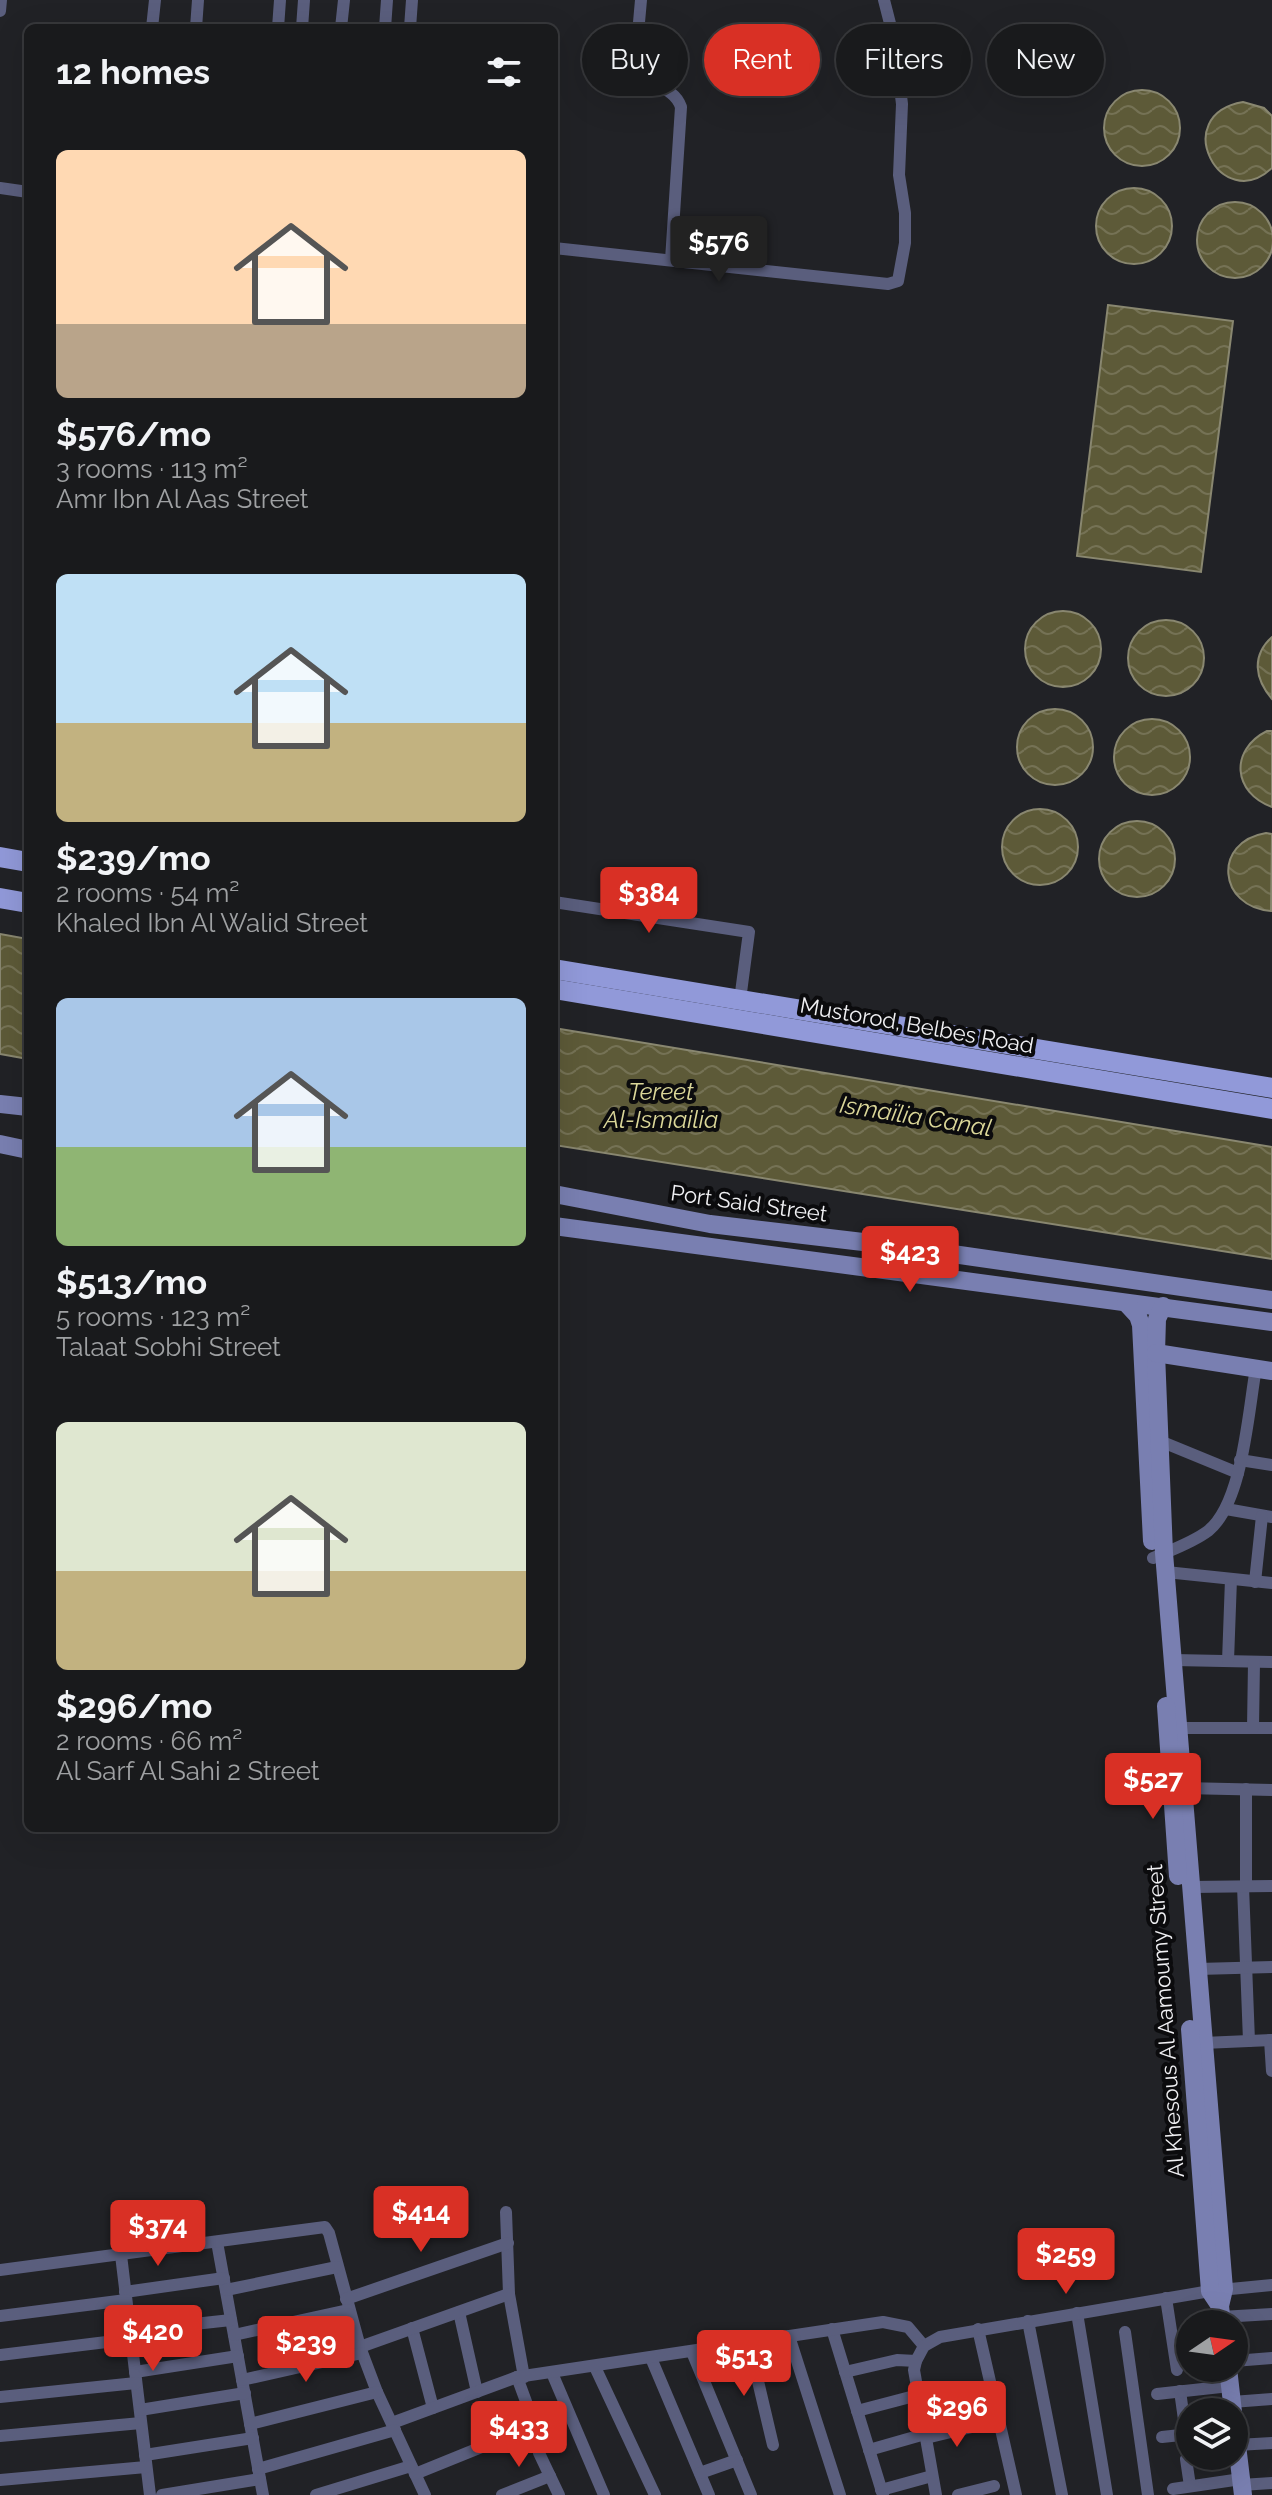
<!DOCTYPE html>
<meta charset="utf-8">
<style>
:root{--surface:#191a1c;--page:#222325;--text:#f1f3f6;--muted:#9fa1a3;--line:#37383b;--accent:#d93025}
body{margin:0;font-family:Raleway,sans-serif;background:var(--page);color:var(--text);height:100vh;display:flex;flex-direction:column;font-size:30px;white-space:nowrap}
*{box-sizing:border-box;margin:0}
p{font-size:26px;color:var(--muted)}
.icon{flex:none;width:44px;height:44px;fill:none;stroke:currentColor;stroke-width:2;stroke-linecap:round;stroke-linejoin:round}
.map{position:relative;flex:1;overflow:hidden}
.details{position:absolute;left:24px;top:24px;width:534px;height:1808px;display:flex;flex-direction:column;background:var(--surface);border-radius:12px;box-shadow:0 8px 32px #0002,0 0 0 2px var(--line)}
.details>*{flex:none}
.banner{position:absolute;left:582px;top:24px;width:570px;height:72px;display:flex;gap:16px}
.needle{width:52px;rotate:77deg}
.fabs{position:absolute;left:1176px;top:2310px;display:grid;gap:16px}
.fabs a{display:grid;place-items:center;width:72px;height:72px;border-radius:50%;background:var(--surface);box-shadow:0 8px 32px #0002,0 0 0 2px var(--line);font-size:40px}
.price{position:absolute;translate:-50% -68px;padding:0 18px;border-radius:8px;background:var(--accent);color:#fff;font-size:26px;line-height:52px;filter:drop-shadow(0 2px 4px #0008)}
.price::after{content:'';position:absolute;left:50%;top:48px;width:24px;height:18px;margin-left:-12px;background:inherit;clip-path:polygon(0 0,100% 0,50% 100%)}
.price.active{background:#222;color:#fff}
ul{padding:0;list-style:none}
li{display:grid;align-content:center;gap:16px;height:424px;padding:0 32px}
li span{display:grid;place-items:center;height:248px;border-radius:12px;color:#555}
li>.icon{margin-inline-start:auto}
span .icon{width:144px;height:144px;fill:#fffc;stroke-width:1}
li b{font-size:34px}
h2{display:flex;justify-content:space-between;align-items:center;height:96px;padding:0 32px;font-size:34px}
.pill{padding:0 28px;border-radius:36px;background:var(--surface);box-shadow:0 8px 32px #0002,0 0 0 2px var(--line);font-size:28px;line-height:72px}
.pill.active{background:var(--accent);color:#fff}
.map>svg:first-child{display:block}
.water{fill:url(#water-waves);stroke:#898770;stroke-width:2}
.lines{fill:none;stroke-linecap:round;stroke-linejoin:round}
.street{stroke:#5a5e7d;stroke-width:12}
.secondary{stroke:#797fb1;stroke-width:18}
.primary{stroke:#9199d9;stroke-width:20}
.labels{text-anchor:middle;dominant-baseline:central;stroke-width:8;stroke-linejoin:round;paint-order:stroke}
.street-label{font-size:22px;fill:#f0f0f3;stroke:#0b0b0d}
.water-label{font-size:24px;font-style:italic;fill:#dbd799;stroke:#0b0b0d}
</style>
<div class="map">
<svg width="1272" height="2495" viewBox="0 0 1272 2495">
<defs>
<pattern id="water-waves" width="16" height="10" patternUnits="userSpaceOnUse" patternTransform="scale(2)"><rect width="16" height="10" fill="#5d5a38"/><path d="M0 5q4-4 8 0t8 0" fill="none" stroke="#757255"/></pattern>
</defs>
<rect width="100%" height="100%" fill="#212226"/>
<g class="water">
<circle cx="1142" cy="128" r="38"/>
<path d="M 1243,102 L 1264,108 L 1272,116 L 1272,168 C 1221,216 1168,115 1243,102 Z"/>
<circle cx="1134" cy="226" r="38"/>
<circle cx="1235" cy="240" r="38"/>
<path d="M 1108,305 L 1233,321 L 1201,572 L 1077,556 Z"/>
<circle cx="1063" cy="649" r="38"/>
<circle cx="1166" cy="658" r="38"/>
<path d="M 1272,637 L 1272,699 C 1255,679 1251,656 1272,637 Z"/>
<circle cx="1055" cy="747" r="38"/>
<circle cx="1152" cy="757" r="38"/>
<path d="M 1267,731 L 1272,731 L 1272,807 C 1233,793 1229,750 1267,731 Z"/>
<circle cx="1040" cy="847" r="38"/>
<circle cx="1137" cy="859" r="38"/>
<path d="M 1266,833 L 1272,834 L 1271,911 C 1218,907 1212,842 1266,833 Z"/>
<path d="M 0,934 L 28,939 L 28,1059 L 0,1054 Z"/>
<path d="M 554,1028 L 1272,1147 L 1272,1259 L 554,1145 Z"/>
</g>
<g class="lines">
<g class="street">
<path d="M 641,0 L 635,67 C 643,88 673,83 681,107 L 671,260"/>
<path d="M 0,11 L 1,0"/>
<path d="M 152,28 L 155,0"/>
<path d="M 196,28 L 198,0"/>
<path d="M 278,28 L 280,0"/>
<path d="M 302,28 L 304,0"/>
<path d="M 341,28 L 344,0"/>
<path d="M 385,28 L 387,0"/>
<path d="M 410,28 L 412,0"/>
<path d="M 0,188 L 28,192"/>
<path d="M 554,248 L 888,284 L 898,281 L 905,243 L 905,213 L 899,175 L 902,104 L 894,39 L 884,0"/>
<path d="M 554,902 L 749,932 L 740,1000"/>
<path d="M 1160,1441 L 1238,1473"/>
<path d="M 1240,1460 L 1272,1465"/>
<path d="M 1226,1509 L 1272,1517"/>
<path d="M 1153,1558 C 1171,1550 1192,1543 1208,1531 C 1243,1503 1248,1412 1256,1368"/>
<path d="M 1166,1572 L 1272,1583"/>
<path d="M 1255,1582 L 1262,1516"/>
<path d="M 1174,1660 L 1272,1662"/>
<path d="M 1228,1661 L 1231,1579"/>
<path d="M 1180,1728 L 1272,1728"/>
<path d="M 1253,1728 L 1254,1662"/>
<path d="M 1184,1788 L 1272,1790"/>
<path d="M 1246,1789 L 1246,1886"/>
<path d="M 1243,1886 L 1249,2041"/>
<path d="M 1192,1887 L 1272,1886"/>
<path d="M 1198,1969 L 1272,1967"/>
<path d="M 1270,2040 L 1272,2071"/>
<path d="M 1203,2043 L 1272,2040"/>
<path d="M 506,2212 L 509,2294 L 524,2377"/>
<path d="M 217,2242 L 263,2495"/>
<path d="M 121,2255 L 150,2495"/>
<path d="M 0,2270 L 325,2227 L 329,2233 L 360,2347 L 377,2392 L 425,2495"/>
<path d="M 226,2290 L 337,2267"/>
<path d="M 125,2292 L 224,2278"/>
<path d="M 1166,2298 L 1177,2370"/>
<path d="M 346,2299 L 508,2243"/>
<path d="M 459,2312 L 477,2392"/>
<path d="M 1077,2313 L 1107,2495"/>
<path d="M 0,2316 L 126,2300"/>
<path d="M 1221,2317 L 1272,2314"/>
<path d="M 1028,2321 L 1062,2495"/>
<path d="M 412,2328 L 433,2408"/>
<path d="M 832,2329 L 883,2495"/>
<path d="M 978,2329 L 1016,2495"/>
<path d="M 130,2331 L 231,2320"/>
<path d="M 1125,2332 L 1148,2495"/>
<path d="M 234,2335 L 348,2310"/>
<path d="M 789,2336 L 840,2495"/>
<path d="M 749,2343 L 773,2445"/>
<path d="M 360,2347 L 509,2294"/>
<path d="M 692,2352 L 751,2495"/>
<path d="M 0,2355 L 131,2339"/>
<path d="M 651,2358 L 709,2495"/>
<path d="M 1234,2361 L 1272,2358"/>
<path d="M 595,2367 L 655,2495"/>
<path d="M 135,2372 L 238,2356"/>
<path d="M 845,2372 L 897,2360 L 916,2361"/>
<path d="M 552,2373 L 604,2495"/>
<path d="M 517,2377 L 535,2426"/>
<path d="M 242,2380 L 362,2353"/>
<path d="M 1180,2391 L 1186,2434"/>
<path d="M 1157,2394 L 1230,2386"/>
<path d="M 0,2397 L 136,2383"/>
<path d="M 1232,2402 L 1272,2399"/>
<path d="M 140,2410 L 245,2393"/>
<path d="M 857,2411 L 918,2395"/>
<path d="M 392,2423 L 517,2377 L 883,2322 L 908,2327 L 924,2346"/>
<path d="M 250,2424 L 377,2392"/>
<path d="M 0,2436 L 141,2423"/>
<path d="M 1162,2437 L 1190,2434"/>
<path d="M 926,2438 L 980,2425"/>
<path d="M 1237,2445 L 1272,2443"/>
<path d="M 869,2450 L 925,2434"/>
<path d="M 539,2453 L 559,2495"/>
<path d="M 145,2455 L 253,2438"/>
<path d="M 1186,2459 L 1190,2486"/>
<path d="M 258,2469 L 395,2430"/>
<path d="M 700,2473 L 737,2460"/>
<path d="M 415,2474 L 568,2412"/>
<path d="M 0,2480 L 146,2467"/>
<path d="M 1241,2485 L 1272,2483"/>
<path d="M 1173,2489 L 1241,2479"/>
<path d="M 881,2490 L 932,2476"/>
<path d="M 162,2495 L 260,2479"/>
<path d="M 316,2495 L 411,2466"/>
<path d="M 502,2495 L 550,2476"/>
<path d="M 936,2495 L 914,2370 L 916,2361 L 924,2346 L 940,2337 L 1210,2291 L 1272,2285"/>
<path d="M 958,2495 L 994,2486"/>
</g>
<g class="secondary">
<path d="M 0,1104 L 28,1107"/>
<path d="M 0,1144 L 28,1150"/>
<path d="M 554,1194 L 710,1224 L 897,1246 L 1272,1300"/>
<path d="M 554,1226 L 1272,1322"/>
<path d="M 1126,1303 L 1138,1316 L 1141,1325 L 1152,1541"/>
<path d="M 1163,1306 L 1157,1319 L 1156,1353 L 1164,1553 L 1224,2289 L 1220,2306 L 1222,2324"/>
<path d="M 1156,1353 L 1272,1371"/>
<path d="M 1166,1706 L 1178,1876"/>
<path d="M 1190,2029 L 1210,2291 L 1220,2306"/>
<path d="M 1228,2368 L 1233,2412"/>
<path d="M 1234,2420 L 1243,2495"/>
</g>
<g class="primary">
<path d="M 0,857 L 28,862"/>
<path d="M 0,898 L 28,903"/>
<path d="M 554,969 L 1272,1088"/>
<path d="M 554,989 L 1272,1109"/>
</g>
</g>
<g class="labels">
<g class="street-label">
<text transform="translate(917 1025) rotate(10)">Mustorod, Belbes Road</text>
<text transform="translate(749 1203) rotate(8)">Port Said Street</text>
<text transform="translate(1165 2021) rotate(-94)">Al Khesous Al Aamoumy Street</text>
</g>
<g class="water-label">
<text x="661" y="1091">Tereet<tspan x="661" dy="28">Al-Ismailia</tspan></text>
<text transform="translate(916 1116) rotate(9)">Ismaïlia Canal</text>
</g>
</g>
</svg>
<div class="fabs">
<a><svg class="needle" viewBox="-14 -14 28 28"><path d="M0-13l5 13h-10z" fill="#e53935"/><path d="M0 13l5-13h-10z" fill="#9fa1a3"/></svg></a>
<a><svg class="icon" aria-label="layers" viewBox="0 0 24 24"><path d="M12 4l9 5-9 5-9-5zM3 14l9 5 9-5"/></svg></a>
</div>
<b class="price active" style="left:719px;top:284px">$576</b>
<b class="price" style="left:649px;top:935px">$384</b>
<b class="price" style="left:910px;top:1294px">$423</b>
<b class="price" style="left:1153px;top:1821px">$527</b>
<b class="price" style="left:421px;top:2254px">$414</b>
<b class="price" style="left:158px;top:2268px">$374</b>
<b class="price" style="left:1066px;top:2296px">$259</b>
<b class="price" style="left:153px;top:2373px">$420</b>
<b class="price" style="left:306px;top:2384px">$239</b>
<b class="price" style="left:744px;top:2398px">$513</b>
<b class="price" style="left:957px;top:2449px">$296</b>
<b class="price" style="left:519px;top:2469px">$433</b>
<div class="banner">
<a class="pill">Buy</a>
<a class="pill active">Rent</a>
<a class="pill">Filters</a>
<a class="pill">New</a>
</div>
<section class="details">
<h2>12 homes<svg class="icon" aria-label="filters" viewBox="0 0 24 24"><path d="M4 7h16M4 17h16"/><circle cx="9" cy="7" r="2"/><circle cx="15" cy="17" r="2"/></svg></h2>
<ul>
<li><span style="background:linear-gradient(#ffd9b3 70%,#b9a48a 0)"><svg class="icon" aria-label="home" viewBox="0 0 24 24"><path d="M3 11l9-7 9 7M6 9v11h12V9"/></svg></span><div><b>$576/mo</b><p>3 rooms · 113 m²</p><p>Amr Ibn Al Aas Street</p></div></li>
<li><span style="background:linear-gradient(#bfe0f5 60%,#c2b280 0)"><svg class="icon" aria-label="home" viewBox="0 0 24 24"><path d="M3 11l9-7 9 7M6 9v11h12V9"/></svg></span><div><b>$239/mo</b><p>2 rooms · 54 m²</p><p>Khaled Ibn Al Walid Street</p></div></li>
<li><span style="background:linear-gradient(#a9c7e8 60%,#8fb573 0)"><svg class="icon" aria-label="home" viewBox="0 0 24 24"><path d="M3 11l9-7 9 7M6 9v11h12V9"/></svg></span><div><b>$513/mo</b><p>5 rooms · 123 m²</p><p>Talaat Sobhi Street</p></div></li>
<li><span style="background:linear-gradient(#dfe7d0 60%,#c2b280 0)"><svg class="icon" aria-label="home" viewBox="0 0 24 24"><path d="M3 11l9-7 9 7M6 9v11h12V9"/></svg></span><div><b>$296/mo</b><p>2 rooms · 66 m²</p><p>Al Sarf Al Sahi 2 Street</p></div></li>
</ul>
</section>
</div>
